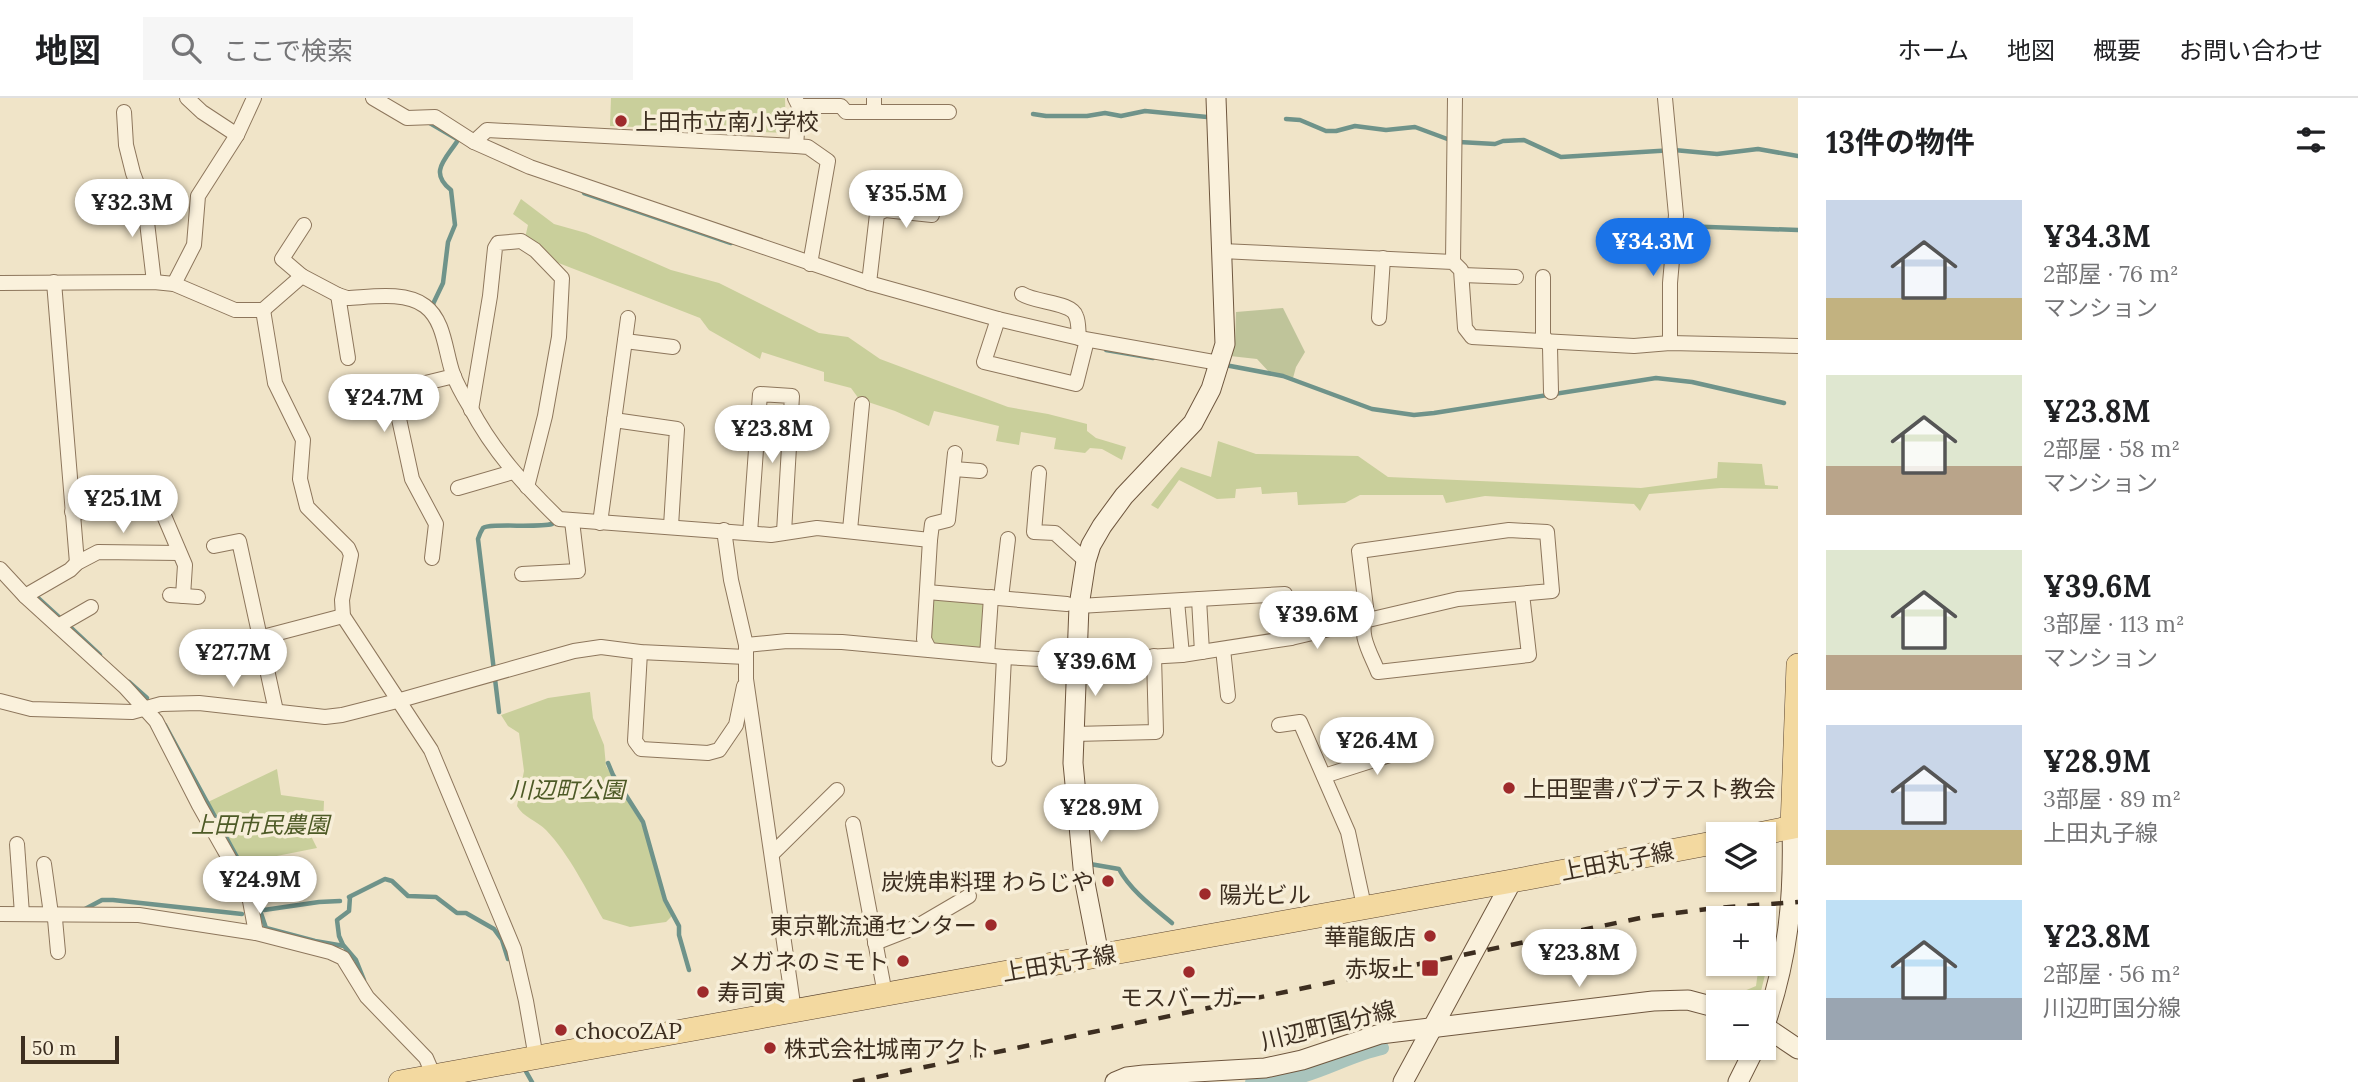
<!DOCTYPE html>
<html lang="ja">
<meta charset="utf-8">
<style>
:root{--surface:#fff;--page:#f6f6f6;--text:#202124;--muted:#757577;--line:#e0e0e0;--accent:#1a73e8}
body{margin:0;font-family:Lora,"Noto Sans JP",serif;background:var(--page);color:var(--text);height:100vh;display:flex;flex-direction:column;font-size:26px;white-space:nowrap}
*{box-sizing:border-box;margin:0}
p{font-size:23px;color:var(--muted)}
.icon{flex:none;width:38px;height:38px;fill:none;stroke:currentColor;stroke-width:2;stroke-linecap:round;stroke-linejoin:round}
.map{position:relative;flex:1;overflow:hidden}
.panel{display:flex;flex-direction:column;background:var(--surface);width:560px}
.panel>*{flex:none}
.buttons{position:absolute;left:1706px;top:724px;display:grid;gap:14px}
.buttons a{display:grid;place-items:center;width:70px;height:70px;border-radius:0px;background:var(--surface);box-shadow:0 2px 5px #0004;font-size:35px}
.scale{position:absolute;left:21px;bottom:18px;width:98px;box-sizing:border-box;padding-left:7px;border:4px solid #3d2e20;border-top:0;font-size:19px;line-height:24px;white-space:nowrap;color:#3d2e20;-webkit-text-stroke:5px #f7eed8;paint-order:stroke}
.price{position:absolute;translate:-50% -60px;padding:0 16px;border-radius:24px;background:#fff;color:#222;font-size:23px;line-height:46px;filter:drop-shadow(0 2px 4px #0008)}
.price::after{content:'';position:absolute;left:50%;top:42px;width:21px;height:16px;margin-left:-10px;background:inherit;clip-path:polygon(0 0,100% 0,50% 100%)}
.price.current{background:var(--accent);color:#fff}
ul{padding:0;list-style:none}
li{display:flex;align-items:center;gap:21px;height:175px;padding:0 28px}
li span{display:grid;place-items:center;flex:none;width:196px;height:140px;border-radius:0px;color:#555}
li>.icon{margin-inline-start:auto}
span .icon{width:84px;height:84px;fill:#fffc;stroke-width:1}
li b{font-size:30px}
h2{display:flex;justify-content:space-between;align-items:center;height:84px;padding:0 28px;font-size:30px}
header{display:flex;align-items:center;gap:42px;box-sizing:border-box;height:98px;padding:0 35px;background:var(--surface);border-bottom:2px solid var(--line)}
header strong{font-size:33px}
nav{display:flex;gap:38px;margin-inline-start:auto;font-size:24px}
.search{width:490px;height:63px;background:var(--page);display:flex;align-items:center;gap:18px;box-sizing:border-box;padding:0 24px;border-radius:0px;color:var(--muted);font-size:26px}
main{display:flex;flex:1;min-height:0}
.map>svg:first-child{display:block}
.green{fill:#c9cf9b}
.cemetery{fill:#bfc49a}
.lines{fill:none;stroke-linecap:round;stroke-linejoin:round}
.stream{stroke:#6f938a;stroke-width:4.5}
.canal{stroke:#a9c4bc;stroke-width:14}
.street-casing{stroke:#8d765c;stroke-width:16}
.secondary-casing{stroke:#6f573f;stroke-width:21}
.primary-casing{stroke:#5b4430;stroke-width:24}
.street{stroke:#faf1dc;stroke-width:14}
.secondary{stroke:#faf1dc;stroke-width:19}
.primary{stroke:#f3d9a0;stroke-width:23}
.rail{stroke:#3d2e20;stroke-width:4.5;stroke-dasharray:12 12;stroke-linecap:butt}
.poi-dot{fill:#9e2a2b;stroke:#f7eed8;stroke-width:2.5}
.labels{text-anchor:middle;dominant-baseline:central;stroke-width:7;stroke-linejoin:round;paint-order:stroke}
.poi-label{font-size:23px;fill:#3d2e20;stroke:#f7eed8;text-anchor:start}
.park-label{font-size:23px;font-style:italic;fill:#4d5a26;stroke:#f7eed8}
.street-label{font-size:23px;fill:#3d2e20;stroke:#f7eed8}
</style>
<header>
<strong>地図</strong>
<div class="search"><svg class="icon" aria-label="search" viewBox="0 0 24 24"><circle cx="10" cy="10" r="6"/><path d="M15 15l6 6"/></svg>ここで検索</div>
<nav><a>ホーム</a><a>地図</a><a>概要</a><a>お問い合わせ</a></nav>
</header>
<main>
<div class="map">
<svg width="1798" height="984" viewBox="0 0 1798 984">
<rect width="100%" height="100%" fill="#f0e4c8"/>
<g class="green">
<path d="M 611,0 L 785,0 L 786,35 L 610,28 Z"/>
<path d="M 521,101 L 554,126 L 586,135 L 671,172 L 719,185 L 819,235 L 848,239 L 880,261 L 1008,309 L 1048,316 L 1087,326 L 1087,333 L 1096,340 L 1126,349 L 1122,362 L 1102,351 L 1090,350 L 1085,355 L 1054,351 L 1056,340 L 1021,334 L 1019,347 L 996,343 L 999,328 L 934,313 L 929,328 L 895,313 L 859,301 L 851,290 L 824,283 L 824,274 L 762,254 L 760,261 L 709,232 L 700,220 L 556,164 L 525,140 L 528,127 L 513,116 Z"/>
<path d="M 1218,343 L 1256,356 L 1358,358 L 1388,379 L 1641,390 L 1717,380 L 1718,364 L 1762,366 L 1765,387 L 1778,388 L 1778,391 L 1721,390 L 1649,396 L 1640,413 L 1634,406 L 1485,398 L 1446,405 L 1443,397 L 1360,397 L 1345,405 L 1298,407 L 1297,394 L 1262,396 L 1261,389 L 1236,391 L 1235,400 L 1217,401 L 1179,382 L 1158,411 L 1151,407 L 1181,369 L 1211,379 Z"/>
<path d="M 932,500 L 984,501 L 985,543 L 980,549 L 936,546 L 930,540 Z"/>
<path d="M 590,594 L 593,620 L 604,647 L 606,668 L 641,725 L 645,736 L 663,802 L 672,818 L 666,824 L 630,829 L 603,821 C 587,793 569,756 546,732 C 537,723 523,719 517,708 L 524,673 L 519,635 L 508,628 L 501,617 L 548,600 Z"/>
<path d="M 277,671 L 281,697 L 324,703 L 323,728 L 301,726 L 309,734 L 317,750 L 242,765 L 208,704 Z"/>
<path d="M 1770,812 L 1769,861 L 1759,901 L 1752,905 L 1718,904 L 1756,888 L 1759,866 L 1764,866 L 1764,821 L 1759,821 L 1760,813 Z"/>
</g>
<path class="cemetery" d="M 1283,210 L 1305,254 L 1296,269 L 1293,280 L 1270,275 L 1257,261 L 1230,258 L 1235,246 L 1236,214 Z"/>
<g class="lines">
<g class="stream">
<path d="M 1033,16 L 1046,18 L 1087,18 L 1105,15 L 1121,18 L 1145,13 L 1207,19"/>
<path d="M 1286,21 L 1300,22 L 1326,33 L 1336,33 L 1355,28 L 1386,32 L 1415,29 L 1450,42"/>
<path d="M 428,24 L 457,41"/>
<path d="M 1459,44 L 1495,46 L 1503,43 L 1524,42 L 1561,59 L 1674,52 L 1717,56 L 1758,51 L 1798,58"/>
<path d="M 584,95 L 731,145"/>
<path d="M 1678,131 L 1680,128 L 1798,132"/>
<path d="M 1646,152 L 1670,140"/>
<path d="M 434,210 L 433,206 L 443,185 L 448,144 L 455,127 L 451,92 C 428,74 446,61 458,42"/>
<path d="M 1106,252 L 1153,260"/>
<path d="M 1225,267 L 1283,278 L 1372,311 L 1414,317 L 1434,315 L 1656,280 L 1692,284 L 1784,305"/>
<path d="M 37,499 L 61,521"/>
<path d="M 68,527 L 100,557"/>
<path d="M 129,584 L 147,600"/>
<path d="M 499,614 L 478,441 C 479,438 481,433 483,430 C 489,425 538,430 552,426"/>
<path d="M 165,627 L 250,783 L 266,830 L 315,843 L 344,848 L 356,862 L 364,882"/>
<path d="M 608,665 L 613,677 L 643,724 L 665,802 L 679,828 L 679,837 L 689,872"/>
<path d="M 1090,766 L 1119,771 C 1130,792 1154,810 1172,825"/>
<path d="M 349,799 L 385,781 L 392,783 L 408,798 L 436,799 L 457,815 L 466,815 L 494,831 L 502,842 L 508,861"/>
<path d="M 85,811 L 102,802 L 113,802 L 242,816"/>
<path d="M 264,812 L 319,804 L 340,803"/>
<path d="M 343,847 L 339,838 L 337,822 L 349,813 L 350,799"/>
<path d="M 524,970 L 532,984"/>
</g>
<path class="canal" d="M 1252,984 C 1269,983 1286,983 1302,978 C 1330,970 1354,956 1382,950"/>
<g class="street-casing">
<g id="street">
<path d="M 187,0 L 202,14 L 237,37"/>
<path d="M 373,0 L 407,20 L 435,19 L 474,44 L 530,69 L 869,185 L 998,221 L 1079,240 L 1219,265"/>
<path d="M 795,0 L 799,8 L 796,48 L 808,49 L 828,63 L 810,166"/>
<path d="M 1665,0 L 1676,117 L 1670,185 L 1670,245"/>
<path d="M 799,8 L 841,8 L 846,14 L 949,14"/>
<path d="M 124,14 L 126,47 L 133,75 L 145,107 L 154,184"/>
<path d="M 874,14 L 874,0"/>
<path d="M 474,44 L 487,32 L 796,48"/>
<path d="M 885,112 L 932,117"/>
<path d="M 1222,153 L 1453,164 L 1461,172 L 1465,230 L 1472,239 L 1634,248 L 1670,245 L 1798,248"/>
<path d="M 1453,164 L 1455,0"/>
<path d="M 1462,177 L 1516,179"/>
<path d="M 302,178 L 282,161 L 304,127"/>
<path d="M 1543,179 L 1543,237 L 1550,249 L 1551,294"/>
<path d="M 54,184 L 77,465"/>
<path d="M 0,185 L 154,184 L 174,186 L 235,212 L 263,212 L 302,178 L 338,197 L 347,200 C 371,199 405,193 425,208 C 445,223 445,254 453,276 C 457,287 464,299 470,309 C 493,353 524,387 559,421 L 771,437 L 817,430 L 930,442"/>
<path d="M 869,185 L 877,116 L 885,112 L 887,80"/>
<path d="M 174,186 L 194,147 L 198,98 L 237,37 L 254,0"/>
<path d="M 1022,196 C 1036,205 1072,204 1076,218 C 1079,224 1078,233 1079,240"/>
<path d="M 338,197 L 348,260"/>
<path d="M 263,212 L 275,285 L 303,342 L 300,381 L 307,409 L 348,450 L 351,457 L 342,502 L 343,518 L 431,652 L 514,851 L 526,903 L 536,960"/>
<path d="M 1379,220 L 1383,160"/>
<path d="M 998,221 L 984,264 L 1076,286 L 1087,242"/>
<path d="M 625,243 L 673,249"/>
<path d="M 471,312 L 490,198 L 495,150 L 498,145 L 521,143 L 535,152 L 562,180 L 559,239 L 545,318 L 527,389"/>
<path d="M 614,322 L 677,331 L 671,428"/>
<path d="M 954,371 L 980,373"/>
<path d="M 1039,375 L 1034,434 L 1055,435 L 1086,463"/>
<path d="M 458,390 L 513,374"/>
<path d="M 72,414 L 162,413 L 185,467 L 183,498"/>
<path d="M 600,425 L 628,220"/>
<path d="M 724,432 L 731,482 L 746,547 L 746,581 L 794,913"/>
<path d="M 850,432 L 862,306"/>
<path d="M 750,435 L 760,296 L 792,298 L 784,434"/>
<path d="M 214,448 L 239,443 L 276,613"/>
<path d="M 432,460 L 436,426 L 412,381 L 393,293 L 454,278"/>
<path d="M 0,471 L 25,498 L 125,589 L 156,623 L 199,707 L 243,785 L 250,803 L 256,835"/>
<path d="M 522,476 L 578,473 L 572,423"/>
<path d="M 927,494 L 1067,506"/>
<path d="M 170,497 L 198,499"/>
<path d="M 25,498 L 70,472 L 77,465 L 98,454 L 179,455"/>
<path d="M 1001,500 L 1008,441"/>
<path d="M 1199,501 L 1202,554"/>
<path d="M 1177,503 L 1182,557"/>
<path d="M 1079,508 L 1285,496 L 1291,540"/>
<path d="M 58,528 L 91,509"/>
<path d="M 259,540 L 343,518"/>
<path d="M 746,547 L 787,543 L 842,544 L 1004,559 L 1076,563 L 1182,557 L 1291,540 L 1458,501 L 1552,493 L 1547,434 L 1509,432 L 1359,453 L 1367,517 C 1357,535 1371,556 1378,574 L 1529,557 L 1522,496"/>
<path d="M 929,551 L 924,541 L 930,442 L 932,426 L 948,422 L 955,355"/>
<path d="M 1223,551 L 1228,598"/>
<path d="M 640,554 L 635,643 L 641,651 L 708,655 L 719,652 L 736,627 L 744,588"/>
<path d="M 987,557 L 991,499"/>
<path d="M 0,603 L 31,611 L 132,614 L 161,606 L 199,605 L 325,619 L 342,617 L 397,603 L 574,553 L 601,549 L 640,554 L 746,559"/>
<path d="M 1279,627 L 1300,624 L 1348,734 L 1364,808"/>
<path d="M 1074,636 L 1156,634 L 1154,558"/>
<path d="M 999,661 L 1004,559"/>
<path d="M 1324,678 L 1418,648"/>
<path d="M 853,726 L 885,896"/>
<path d="M 17,746 L 22,816"/>
<path d="M 772,756 L 837,692"/>
<path d="M 44,766 L 51,816 L 55,821 L 58,854"/>
<path d="M 0,816 L 139,817 L 256,835 L 330,854 L 343,860 L 367,899 L 426,960 L 436,983"/>
<path d="M 875,845 L 916,829 L 969,798"/>
</g>
</g>
<g class="secondary-casing">
<g id="secondary">
<path d="M 1099,857 L 1084,780 L 1073,665 L 1079,508 L 1086,463 L 1091,447 L 1102,428 L 1124,398 L 1193,325 L 1211,291 L 1225,246 L 1216,0"/>
<path d="M 1764,928 L 1798,951"/>
<path d="M 1764,930 C 1788,861 1794,802 1792,729"/>
<path d="M 1115,984 L 1127,979 L 1144,977 L 1265,970 L 1302,962 L 1380,936 L 1653,903 L 1688,902 L 1718,910"/>
<path d="M 1403,984 L 1512,783"/>
<path d="M 1738,984 L 1755,950"/>
</g>
</g>
<g class="primary-casing">
<g id="primary">
<path d="M 1792,729 L 1798,567"/>
<path d="M 1754,737 L 1798,728"/>
<path d="M 400,984 L 1512,783 L 1718,744"/>
</g>
</g>
<use href="#street" class="street"/>
<use href="#secondary" class="secondary"/>
<use href="#primary" class="primary"/>
<path class="rail" d="M 853,984 L 1645,819 L 1716,810 L 1798,804"/>
</g>
<g class="poi-dot">
<circle cx="621" cy="23" r="7"/>
<circle cx="1509" cy="690" r="7"/>
<circle cx="1108" cy="783" r="7"/>
<circle cx="1205" cy="796" r="7"/>
<circle cx="991" cy="827" r="7"/>
<circle cx="1430" cy="838" r="7"/>
<circle cx="903" cy="863" r="7"/>
<rect x="1421" y="861" width="18" height="18" rx="3.5"/>
<circle cx="1189" cy="874" r="7"/>
<circle cx="703" cy="894" r="7"/>
<circle cx="561" cy="932" r="7"/>
<circle cx="770" cy="950" r="7"/>
</g>
<g class="labels">
<g class="poi-label">
<text x="635" y="23">上田市立南小学校</text>
<text x="1523" y="690">上田聖書パブテスト教会</text>
<text x="1094" y="783" text-anchor="end">炭焼串料理 わらじや</text>
<text x="1219" y="796">陽光ビル</text>
<text x="977" y="827" text-anchor="end">東京靴流通センター</text>
<text x="1416" y="838" text-anchor="end">華龍飯店</text>
<text x="889" y="863" text-anchor="end">メガネのミモト</text>
<text x="1414" y="870" text-anchor="end">赤坂上</text>
<text x="717" y="894">寿司寅</text>
<text x="1189" y="899" text-anchor="middle">モスバーガー</text>
<text x="575" y="932">chocoZAP</text>
<text x="784" y="950">株式会社城南アクト</text>
</g>
<g class="park-label">
<text x="567" y="691">川辺町公園</text>
<text x="260" y="726">上田市民農園</text>
</g>
<g class="street-label">
<text transform="translate(1617 763) rotate(-11)">上田丸子線</text>
<text transform="translate(1059 865) rotate(-10)">上田丸子線</text>
<text transform="translate(1328 927) rotate(-14)">川辺町国分線</text>
</g>
</g>
</svg>
<div class="buttons">
<a><svg class="icon" aria-label="layers" viewBox="0 0 24 24"><path d="M12 4l9 5-9 5-9-5zM3 14l9 5 9-5"/></svg></a>
<a>+</a>
<a>−</a>
</div>
<div class="scale">50 m</div>
<b class="price" style="left:906px;top:132px">¥35.5M</b>
<b class="price" style="left:132px;top:141px">¥32.3M</b>
<b class="price current" style="left:1653px;top:180px">¥34.3M</b>
<b class="price" style="left:384px;top:336px">¥24.7M</b>
<b class="price" style="left:772px;top:367px">¥23.8M</b>
<b class="price" style="left:123px;top:437px">¥25.1M</b>
<b class="price" style="left:1317px;top:553px">¥39.6M</b>
<b class="price" style="left:233px;top:591px">¥27.7M</b>
<b class="price" style="left:1095px;top:600px">¥39.6M</b>
<b class="price" style="left:1377px;top:679px">¥26.4M</b>
<b class="price" style="left:1101px;top:746px">¥28.9M</b>
<b class="price" style="left:260px;top:818px">¥24.9M</b>
<b class="price" style="left:1579px;top:891px">¥23.8M</b>
</div>
<section class="panel">
<h2>13件の物件<svg class="icon" aria-label="filters" viewBox="0 0 24 24"><path d="M4 7h16M4 17h16"/><circle cx="9" cy="7" r="2"/><circle cx="15" cy="17" r="2"/></svg></h2>
<ul>
<li><span style="background:linear-gradient(#c9d6e8 70%,#c2b280 0)"><svg class="icon" aria-label="home" viewBox="0 0 24 24"><path d="M3 11l9-7 9 7M6 9v11h12V9"/></svg></span><div><b>¥34.3M</b><p>2部屋 · 76 m²</p><p>マンション</p></div></li>
<li><span style="background:linear-gradient(#dfe7d0 65%,#b9a48a 0)"><svg class="icon" aria-label="home" viewBox="0 0 24 24"><path d="M3 11l9-7 9 7M6 9v11h12V9"/></svg></span><div><b>¥23.8M</b><p>2部屋 · 58 m²</p><p>マンション</p></div></li>
<li><span style="background:linear-gradient(#dfe7d0 75%,#b9a48a 0)"><svg class="icon" aria-label="home" viewBox="0 0 24 24"><path d="M3 11l9-7 9 7M6 9v11h12V9"/></svg></span><div><b>¥39.6M</b><p>3部屋 · 113 m²</p><p>マンション</p></div></li>
<li><span style="background:linear-gradient(#c9d6e8 75%,#c2b280 0)"><svg class="icon" aria-label="home" viewBox="0 0 24 24"><path d="M3 11l9-7 9 7M6 9v11h12V9"/></svg></span><div><b>¥28.9M</b><p>3部屋 · 89 m²</p><p>上田丸子線</p></div></li>
<li><span style="background:linear-gradient(#bfe0f5 70%,#9aa5b1 0)"><svg class="icon" aria-label="home" viewBox="0 0 24 24"><path d="M3 11l9-7 9 7M6 9v11h12V9"/></svg></span><div><b>¥23.8M</b><p>2部屋 · 56 m²</p><p>川辺町国分線</p></div></li>
</ul>
</section>
</main>
